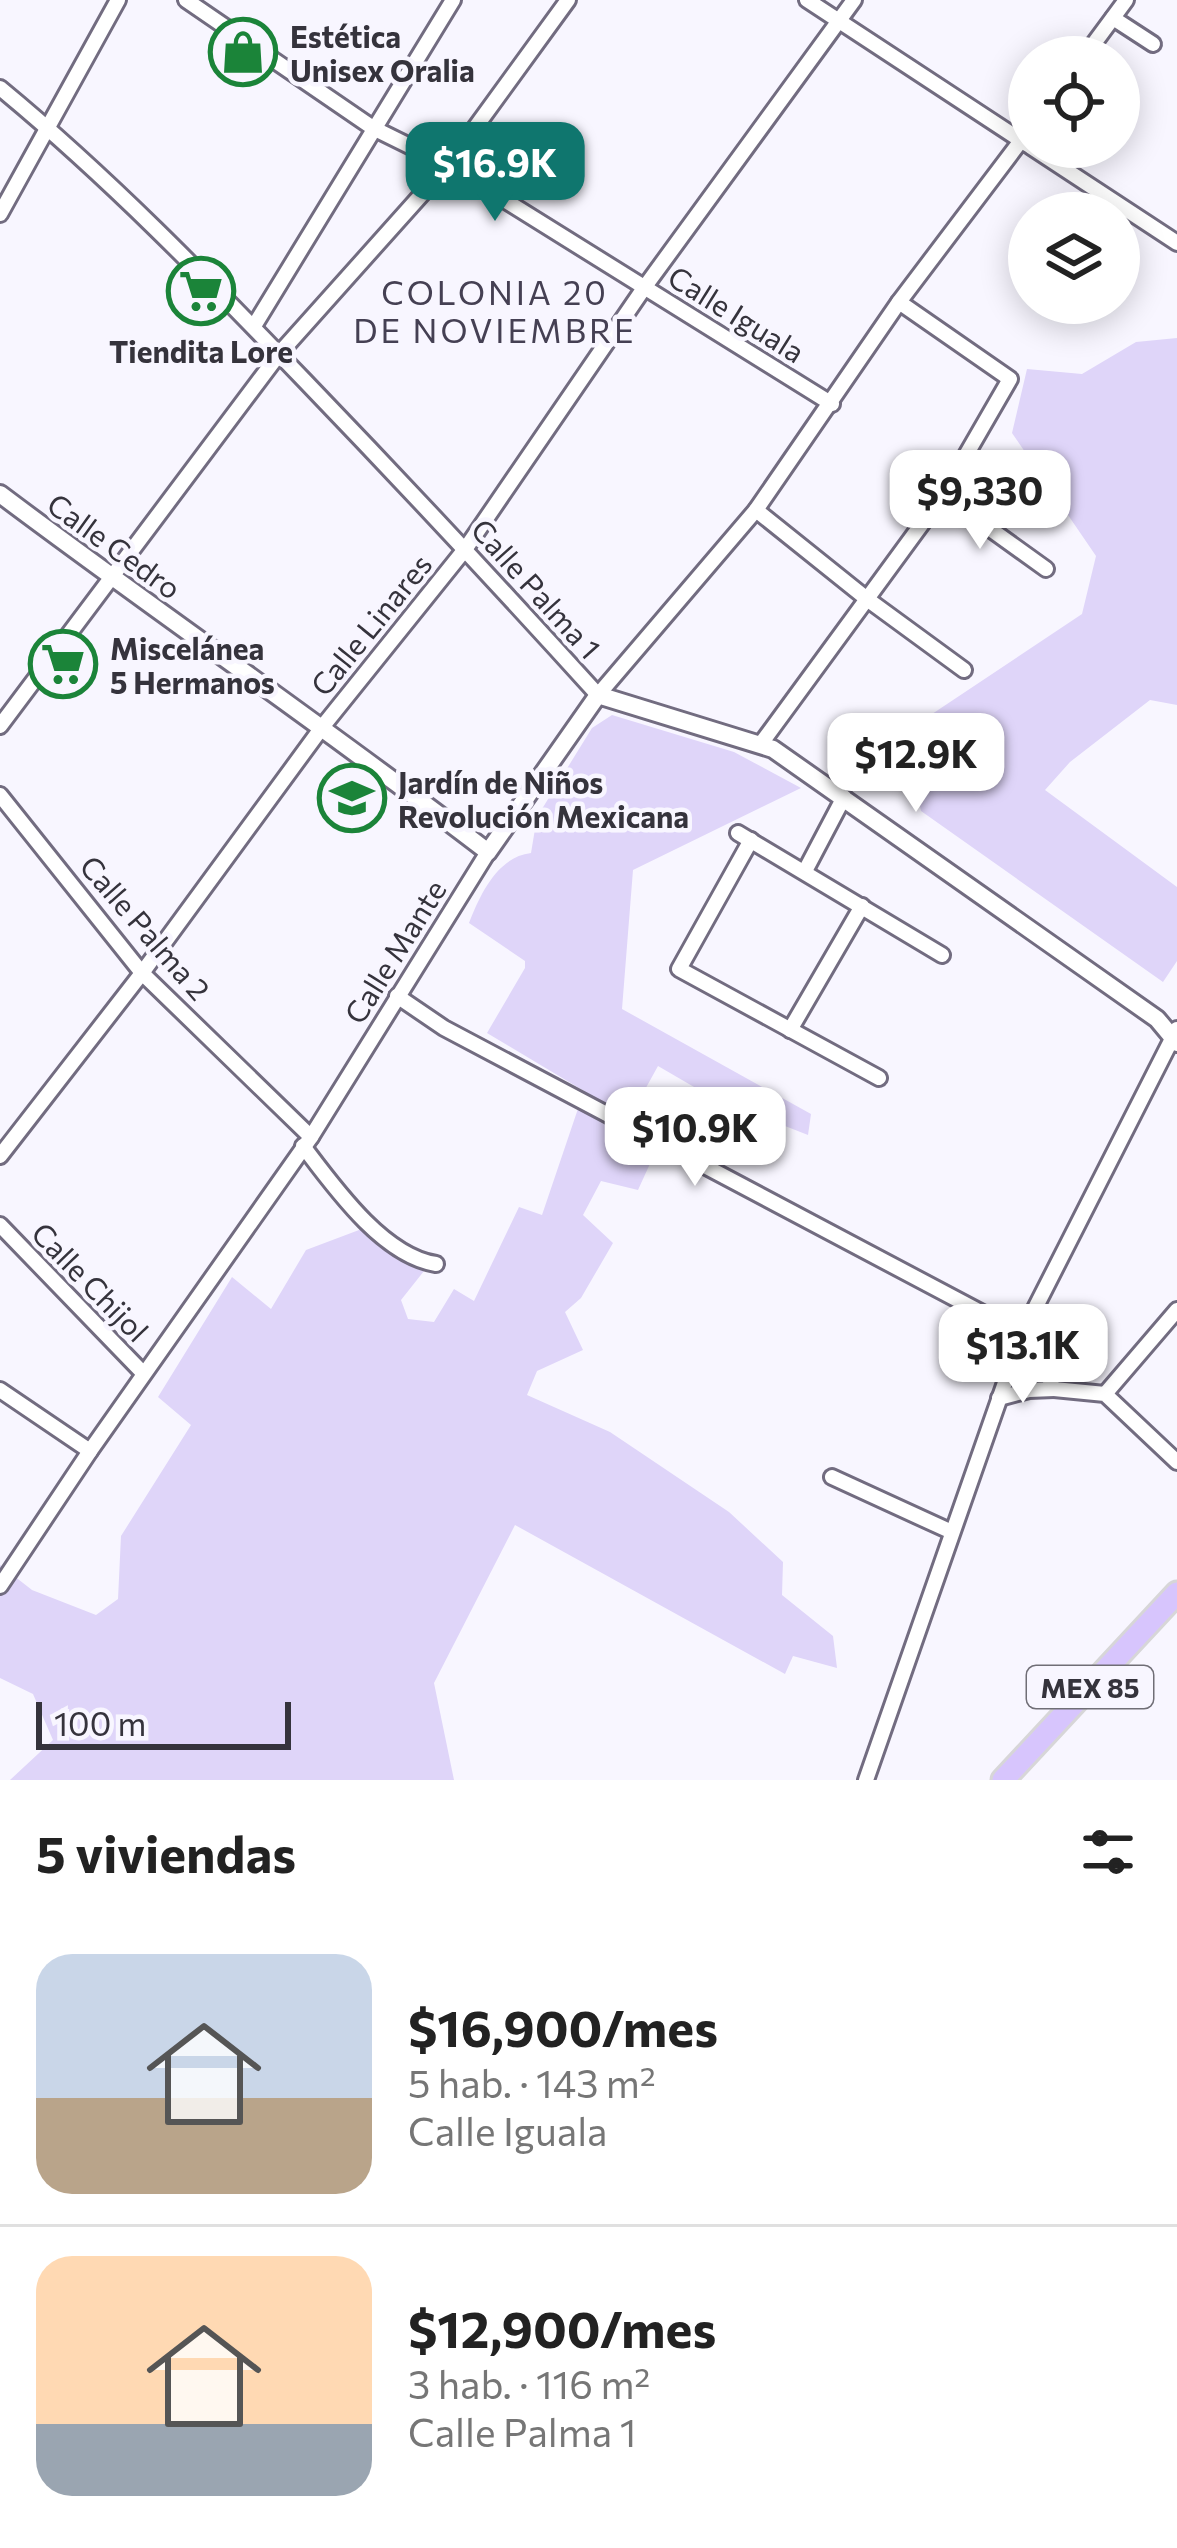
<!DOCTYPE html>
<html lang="es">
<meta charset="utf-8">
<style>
:root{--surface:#fff;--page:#f6f6f6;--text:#222;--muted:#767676;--line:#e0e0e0;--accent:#0f766e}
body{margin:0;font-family:Commissioner,sans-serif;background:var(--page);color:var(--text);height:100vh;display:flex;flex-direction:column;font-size:45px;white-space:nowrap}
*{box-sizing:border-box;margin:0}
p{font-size:39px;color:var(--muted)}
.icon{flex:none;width:66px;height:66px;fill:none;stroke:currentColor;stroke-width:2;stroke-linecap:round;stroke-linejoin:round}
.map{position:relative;height:1780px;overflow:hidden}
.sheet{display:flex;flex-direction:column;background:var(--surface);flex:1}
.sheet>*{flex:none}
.fabs{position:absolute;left:1008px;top:36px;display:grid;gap:24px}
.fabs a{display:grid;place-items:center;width:132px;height:132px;border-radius:50%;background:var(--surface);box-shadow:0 6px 30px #0003;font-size:60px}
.scale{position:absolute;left:36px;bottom:30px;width:255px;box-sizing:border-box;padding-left:12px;border:6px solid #35333c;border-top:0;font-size:33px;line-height:42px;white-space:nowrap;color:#35333c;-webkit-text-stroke:9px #f8f6ff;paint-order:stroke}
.price{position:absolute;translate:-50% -102px;padding:0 27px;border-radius:24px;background:#fff;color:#222;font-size:39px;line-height:78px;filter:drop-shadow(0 3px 6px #0008)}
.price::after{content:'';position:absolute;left:50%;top:72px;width:36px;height:27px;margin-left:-18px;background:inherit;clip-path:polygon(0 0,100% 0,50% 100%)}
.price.current{background:var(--accent);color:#fff}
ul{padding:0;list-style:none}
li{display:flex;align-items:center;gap:36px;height:300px;padding:0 36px}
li+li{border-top:3px solid var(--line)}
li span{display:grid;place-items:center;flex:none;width:336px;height:240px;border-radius:36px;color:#555}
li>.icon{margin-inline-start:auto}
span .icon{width:144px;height:144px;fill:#fffc;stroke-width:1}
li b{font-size:51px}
h2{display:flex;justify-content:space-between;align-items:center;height:144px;padding:0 36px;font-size:51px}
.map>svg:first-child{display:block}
.green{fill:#dfd5f9}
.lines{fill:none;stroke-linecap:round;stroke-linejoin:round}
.minor-casing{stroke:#726c80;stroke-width:20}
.tertiary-casing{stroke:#726c80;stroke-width:22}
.primary-casing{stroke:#d7d6d8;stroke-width:27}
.minor{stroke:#fff;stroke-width:14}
.tertiary{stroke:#fff;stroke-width:16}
.primary{stroke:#d7c5fd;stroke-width:21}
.labels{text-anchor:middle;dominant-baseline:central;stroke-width:9;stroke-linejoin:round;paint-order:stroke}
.shield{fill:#f8f6ff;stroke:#706e76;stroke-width:3}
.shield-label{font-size:27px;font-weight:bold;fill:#35333c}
.poi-label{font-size:30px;font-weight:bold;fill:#35333c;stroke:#f8f6ff;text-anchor:start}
.street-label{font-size:30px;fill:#35333c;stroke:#f8f6ff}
.neighbourhood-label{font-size:33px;letter-spacing:3px;fill:#454053;stroke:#f8f6ff}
</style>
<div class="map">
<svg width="1177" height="1780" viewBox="0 0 1177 1780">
<rect width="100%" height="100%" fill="#f8f6ff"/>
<g class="green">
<path d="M 1177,338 L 1177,705 L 1150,700 L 1070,762 L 1045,790 L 1177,887 L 1177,961 L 1163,982 L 921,811 L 913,777 L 896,738 L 1082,614 L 1096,556 L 1012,433 L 1027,369 L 1082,374 L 1136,342 Z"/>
<path d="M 612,715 L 734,752 L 801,788 L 633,870 L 622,1009 L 811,1114 L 808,1135 L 713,1098 L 658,1066 L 632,1113 L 664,1133 L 638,1190 L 601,1181 L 583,1215 L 613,1243 L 581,1298 L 565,1312 L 583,1350 L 537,1371 L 527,1395 L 610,1432 L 729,1512 L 783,1562 L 782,1595 L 833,1636 L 837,1668 L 793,1656 L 785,1674 L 515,1525 L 434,1683 L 454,1780 L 10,1780 L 53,1740 L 33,1694 L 0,1678 L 0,1565 L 32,1590 L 96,1615 L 118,1599 L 121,1536 L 191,1425 L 158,1397 L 232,1277 L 271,1309 L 306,1250 L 367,1227 L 424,1271 L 401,1300 L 408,1319 L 434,1322 L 454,1289 L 474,1301 L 519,1207 L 542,1215 L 584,1091 L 487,1033 L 525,968 L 525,961 L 469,923 C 480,895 497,857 531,853 L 537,817 L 592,728 Z"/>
</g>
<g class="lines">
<g class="minor-casing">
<g id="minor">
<path d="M 186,0 L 373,128 L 448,165 L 832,404"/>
<path d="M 807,0 L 1028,145"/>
<path d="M 1113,18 L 1153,44"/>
<path d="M 1084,57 L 1126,0"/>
<path d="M 0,88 C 108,177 207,279 304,380 C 404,484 502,589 598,695 L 756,510 L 899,302 L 1029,130"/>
<path d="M 1031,147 L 1177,243"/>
<path d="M 0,214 L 118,0"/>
<path d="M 254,326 L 453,0"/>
<path d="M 943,495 L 1046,569"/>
<path d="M 756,510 L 867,599 L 964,670"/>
<path d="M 0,726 L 279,354 L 448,165 L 568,0"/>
<path d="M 760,745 L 943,495 L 1010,379 L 899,302"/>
<path d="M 0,795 L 142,973 L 311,1137"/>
<path d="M 738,833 L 942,955"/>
<path d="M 751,840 L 679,969 L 879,1078"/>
<path d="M 805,871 L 844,797"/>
<path d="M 397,996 L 444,1028 L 1022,1334"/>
<path d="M 790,1030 L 862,906"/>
<path d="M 303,1146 C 334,1187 383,1256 436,1264"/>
<path d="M 0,1156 L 142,973 L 323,726 L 466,548 L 644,288 L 854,0"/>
<path d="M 0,1225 L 143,1373"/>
<path d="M 1037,1310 L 1042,1364 L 1054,1389 L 1105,1394 L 1177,1462"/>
<path d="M 0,1390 L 90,1451"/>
<path d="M 1105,1394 L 1177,1310"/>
<path d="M 999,1398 L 1029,1390 L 1054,1389"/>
<path d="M 832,1477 L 952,1532"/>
<path d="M 0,1586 L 90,1451 L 311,1137 L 488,852"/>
<path d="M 866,1780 L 1022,1334 L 1177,1029"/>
</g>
</g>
<g class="tertiary-casing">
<path id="tertiary" d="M 0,494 C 161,615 328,729 488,852 L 598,695 L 773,749 L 1157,1019 L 1177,1043"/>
</g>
<g class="primary-casing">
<path id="primary" d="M 1003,1780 L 1177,1593"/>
</g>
<use href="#minor" class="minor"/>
<use href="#tertiary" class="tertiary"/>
<use href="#primary" class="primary"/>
</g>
<defs>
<g id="shop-ring" transform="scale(3.45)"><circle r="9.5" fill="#f8f6ff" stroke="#1b8439" stroke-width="1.5"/><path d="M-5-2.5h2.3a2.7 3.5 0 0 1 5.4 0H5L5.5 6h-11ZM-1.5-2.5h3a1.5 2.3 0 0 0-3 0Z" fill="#1b8439"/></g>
<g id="supermarket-ring" transform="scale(3.45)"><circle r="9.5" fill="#f8f6ff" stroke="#1b8439" stroke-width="1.5"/><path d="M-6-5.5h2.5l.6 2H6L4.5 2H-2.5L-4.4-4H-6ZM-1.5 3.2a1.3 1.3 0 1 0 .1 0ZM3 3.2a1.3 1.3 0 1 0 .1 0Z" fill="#1b8439"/></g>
<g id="school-ring" transform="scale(3.45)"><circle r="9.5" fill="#f8f6ff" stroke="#1b8439" stroke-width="1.5"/><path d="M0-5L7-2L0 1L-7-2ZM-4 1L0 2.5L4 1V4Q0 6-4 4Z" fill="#1b8439"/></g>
</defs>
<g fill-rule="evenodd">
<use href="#shop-ring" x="243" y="52"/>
<use href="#supermarket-ring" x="201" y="291"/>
<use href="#supermarket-ring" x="63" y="664"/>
<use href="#school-ring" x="352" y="798"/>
</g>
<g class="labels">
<rect class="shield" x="1027" y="1666" width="126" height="42" rx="9"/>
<g class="shield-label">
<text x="1090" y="1687">MEX 85</text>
</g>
<g class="poi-label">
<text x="290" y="35">Estética<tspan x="290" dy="34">Unisex Oralia</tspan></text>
<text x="201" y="350" text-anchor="middle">Tiendita Lore</text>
<text x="110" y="647">Miscelánea<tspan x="110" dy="34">5 Hermanos</tspan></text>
<text x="398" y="781">Jardín de Niños<tspan x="398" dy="34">Revolución Mexicana</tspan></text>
</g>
<g class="street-label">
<text transform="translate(737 313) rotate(32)">Calle Iguala</text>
<text transform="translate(115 545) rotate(36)">Calle Cedro</text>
<text transform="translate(537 588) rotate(48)">Calle Palma 1</text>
<text transform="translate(370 624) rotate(-51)">Calle Linares</text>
<text transform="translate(146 927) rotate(49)">Calle Palma 2</text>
<text transform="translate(394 951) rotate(-58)">Calle Mante</text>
<text transform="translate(91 1281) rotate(46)">Calle Chijol</text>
</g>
<g class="neighbourhood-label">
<text x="495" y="291">COLONIA 20<tspan x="495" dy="38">DE NOVIEMBRE</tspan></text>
</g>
</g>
</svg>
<div class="fabs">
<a><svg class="icon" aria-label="locate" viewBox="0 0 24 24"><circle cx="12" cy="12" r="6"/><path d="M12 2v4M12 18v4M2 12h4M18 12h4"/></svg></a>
<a><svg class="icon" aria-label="layers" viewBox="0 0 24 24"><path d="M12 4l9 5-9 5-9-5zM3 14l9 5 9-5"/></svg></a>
</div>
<div class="scale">100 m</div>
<b class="price current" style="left:495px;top:224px">$16.9K</b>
<b class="price" style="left:980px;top:552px">$9,330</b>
<b class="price" style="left:916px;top:815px">$12.9K</b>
<b class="price" style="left:695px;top:1189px">$10.9K</b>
<b class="price" style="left:1023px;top:1406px">$13.1K</b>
</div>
<section class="sheet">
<h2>5 viviendas<svg class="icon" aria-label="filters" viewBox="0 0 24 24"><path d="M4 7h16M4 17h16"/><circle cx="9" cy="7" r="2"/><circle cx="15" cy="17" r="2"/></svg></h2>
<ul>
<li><span style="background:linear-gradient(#c9d6e8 60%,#b9a48a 0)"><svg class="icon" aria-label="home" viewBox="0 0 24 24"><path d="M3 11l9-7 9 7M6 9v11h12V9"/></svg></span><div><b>$16,900/mes</b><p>5 hab. · 143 m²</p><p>Calle Iguala</p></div></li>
<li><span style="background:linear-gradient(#ffd9b3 70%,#9aa5b1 0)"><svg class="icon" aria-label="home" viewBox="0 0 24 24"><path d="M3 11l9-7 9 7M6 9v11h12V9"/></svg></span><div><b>$12,900/mes</b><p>3 hab. · 116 m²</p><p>Calle Palma 1</p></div></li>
</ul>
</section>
